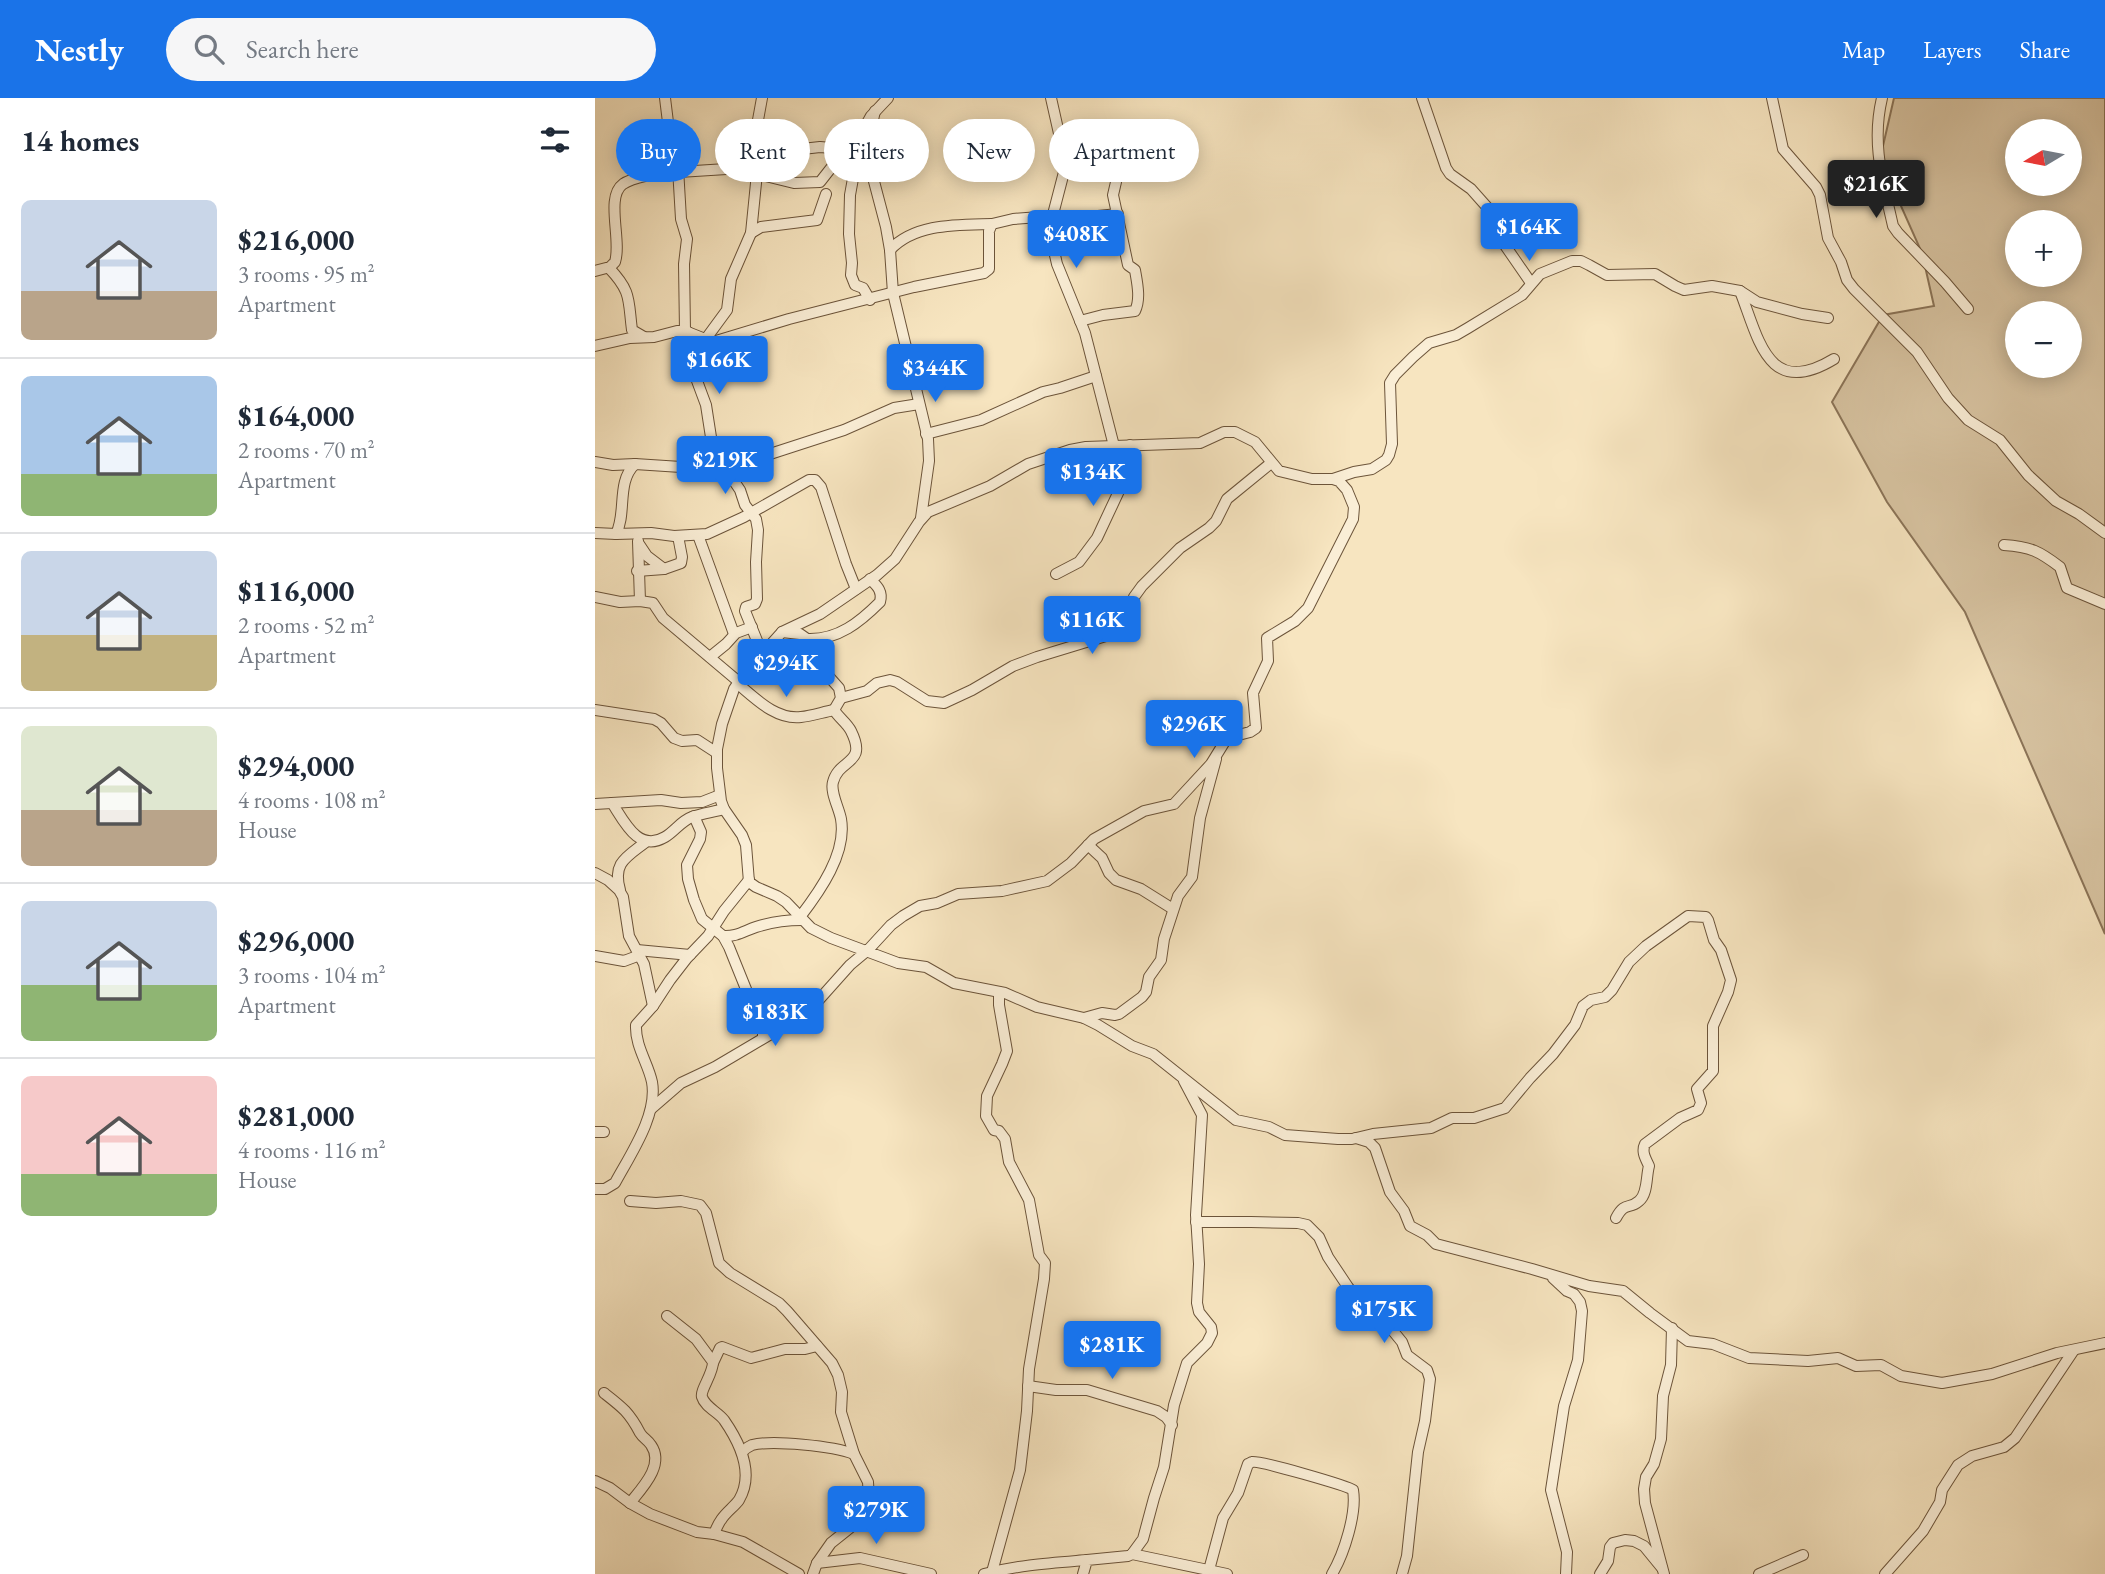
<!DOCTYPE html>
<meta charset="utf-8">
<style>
:root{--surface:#fff;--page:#f6f6f7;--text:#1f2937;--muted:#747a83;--line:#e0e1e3;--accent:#1a73e8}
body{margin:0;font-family:"EB Garamond",serif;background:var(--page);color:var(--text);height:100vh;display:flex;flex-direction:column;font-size:26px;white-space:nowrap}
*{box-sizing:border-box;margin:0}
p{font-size:23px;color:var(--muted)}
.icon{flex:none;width:38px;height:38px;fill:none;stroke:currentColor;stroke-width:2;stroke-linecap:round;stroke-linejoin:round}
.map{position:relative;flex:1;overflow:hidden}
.panel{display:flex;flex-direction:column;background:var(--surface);width:595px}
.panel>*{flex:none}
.banner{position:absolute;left:21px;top:21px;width:665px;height:63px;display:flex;gap:14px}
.needle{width:46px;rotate:260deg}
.controls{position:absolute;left:1410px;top:21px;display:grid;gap:14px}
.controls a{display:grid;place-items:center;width:77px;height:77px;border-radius:50%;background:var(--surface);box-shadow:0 4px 18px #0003;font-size:35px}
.price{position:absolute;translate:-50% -60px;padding:0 16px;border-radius:7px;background:var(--accent);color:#fff;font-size:23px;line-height:46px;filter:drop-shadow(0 2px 4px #0008)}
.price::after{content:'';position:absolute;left:50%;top:42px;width:21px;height:16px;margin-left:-10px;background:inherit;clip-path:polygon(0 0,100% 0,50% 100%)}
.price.on{background:#222;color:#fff}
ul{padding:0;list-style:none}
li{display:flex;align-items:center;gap:21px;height:175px;padding:0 21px}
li+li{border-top:2px solid var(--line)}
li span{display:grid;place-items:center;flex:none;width:196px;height:140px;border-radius:10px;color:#555}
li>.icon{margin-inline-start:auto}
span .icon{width:84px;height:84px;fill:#fffc;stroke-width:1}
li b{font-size:30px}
h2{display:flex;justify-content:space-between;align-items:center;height:84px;padding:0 21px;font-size:30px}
.chip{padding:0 24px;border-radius:32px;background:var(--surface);box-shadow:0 4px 18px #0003;font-size:24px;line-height:63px}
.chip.on{background:var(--accent);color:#fff}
header{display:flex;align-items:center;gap:42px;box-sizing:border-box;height:98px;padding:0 35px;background:var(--accent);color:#fff}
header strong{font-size:33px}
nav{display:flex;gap:38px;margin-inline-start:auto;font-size:24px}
.search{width:490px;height:63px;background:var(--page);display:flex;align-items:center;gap:18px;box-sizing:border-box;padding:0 24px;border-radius:38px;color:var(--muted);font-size:26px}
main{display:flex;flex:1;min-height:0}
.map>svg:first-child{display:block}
.green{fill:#d8c4a2;stroke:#8b7458;stroke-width:2;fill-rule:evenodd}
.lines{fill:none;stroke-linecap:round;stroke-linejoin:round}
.street-casing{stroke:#6c543a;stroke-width:12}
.street{stroke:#faeed6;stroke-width:10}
</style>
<header>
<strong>Nestly</strong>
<div class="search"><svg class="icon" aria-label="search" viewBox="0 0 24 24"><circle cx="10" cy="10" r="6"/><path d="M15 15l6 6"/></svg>Search here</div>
<nav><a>Map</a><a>Layers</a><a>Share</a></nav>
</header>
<main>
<section class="panel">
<h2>14 homes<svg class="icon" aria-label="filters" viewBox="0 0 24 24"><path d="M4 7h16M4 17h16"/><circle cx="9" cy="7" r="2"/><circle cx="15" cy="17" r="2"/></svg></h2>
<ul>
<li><span style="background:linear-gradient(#c9d6e8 65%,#b9a48a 0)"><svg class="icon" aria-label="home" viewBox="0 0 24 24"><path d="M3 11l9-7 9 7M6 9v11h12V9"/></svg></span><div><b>$216,000</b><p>3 rooms · 95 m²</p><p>Apartment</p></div></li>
<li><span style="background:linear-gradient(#a9c7e8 70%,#8fb573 0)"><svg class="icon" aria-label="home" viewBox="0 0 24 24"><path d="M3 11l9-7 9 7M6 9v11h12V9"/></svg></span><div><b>$164,000</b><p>2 rooms · 70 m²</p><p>Apartment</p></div></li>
<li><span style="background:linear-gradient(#c9d6e8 60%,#c2b280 0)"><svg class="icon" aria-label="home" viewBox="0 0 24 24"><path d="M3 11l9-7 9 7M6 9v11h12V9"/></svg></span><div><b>$116,000</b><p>2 rooms · 52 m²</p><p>Apartment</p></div></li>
<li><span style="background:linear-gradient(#dfe7d0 60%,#b9a48a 0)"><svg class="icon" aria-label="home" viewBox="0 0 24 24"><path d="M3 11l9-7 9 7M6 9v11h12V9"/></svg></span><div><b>$294,000</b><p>4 rooms · 108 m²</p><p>House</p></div></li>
<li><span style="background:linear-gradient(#c9d6e8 60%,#8fb573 0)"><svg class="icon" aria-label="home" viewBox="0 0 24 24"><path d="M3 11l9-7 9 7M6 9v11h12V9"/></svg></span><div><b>$296,000</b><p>3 rooms · 104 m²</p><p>Apartment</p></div></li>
<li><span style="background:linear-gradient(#f6c9c9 70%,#8fb573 0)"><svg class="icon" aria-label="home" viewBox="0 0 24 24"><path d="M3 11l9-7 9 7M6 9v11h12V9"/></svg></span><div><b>$281,000</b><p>4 rooms · 116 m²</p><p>House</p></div></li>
</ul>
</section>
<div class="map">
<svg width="1510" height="1476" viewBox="0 0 1510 1476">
<rect width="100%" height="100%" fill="#f7e5c0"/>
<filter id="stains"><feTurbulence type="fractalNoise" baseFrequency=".00286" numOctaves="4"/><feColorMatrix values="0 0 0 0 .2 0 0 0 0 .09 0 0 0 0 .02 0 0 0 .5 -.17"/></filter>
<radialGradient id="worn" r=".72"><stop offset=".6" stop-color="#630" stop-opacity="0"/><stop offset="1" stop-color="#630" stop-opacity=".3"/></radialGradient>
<path class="green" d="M 1299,0 L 1510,0 L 1510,836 L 1370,514 L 1292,404 L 1237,304 L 1288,217 L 1339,208 L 1327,155 L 1285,61 ZM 1423,33 L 1475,33 L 1475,86 L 1423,86 ZM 1423,124 L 1475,124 L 1475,177 L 1423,177 ZM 1423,215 L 1475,215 L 1475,268 L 1423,268 Z"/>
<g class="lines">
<g class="street-casing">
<g id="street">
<path d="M 456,0 L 465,40 L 469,74 L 456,124 L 457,144 L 462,166 L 490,235 L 519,348"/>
<path d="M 827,0 L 851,70 L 855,76 L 876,91 L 892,109 L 896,127 L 936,185"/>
<path d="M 1177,0 L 1188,51 L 1221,89 L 1225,97 L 1233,140 L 1246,164 L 1252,182 L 1259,191 L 1322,254 L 1353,300 L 1373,322 L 1405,342 L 1433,377 L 1461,403 L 1484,416 L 1510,435"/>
<path d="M 1287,0 C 1276,46 1288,83 1298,128 L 1303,135 L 1350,184 L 1373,211"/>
<path d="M 280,13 L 271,53 L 291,129 L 295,152 L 298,195 L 333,341 L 334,363 L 326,420"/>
<path d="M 468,63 L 512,61 L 517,65 L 521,84 L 518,97 L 533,167 L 540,172 C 542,184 546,201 540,213 L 508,217 L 485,223"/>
<path d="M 83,70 L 86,121 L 92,141 L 89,166 L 90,233"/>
<path d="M 84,74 L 163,69 L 173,60 L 190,53 L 225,49 L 248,51 L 260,47 L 261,64 L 255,97 L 254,136 L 257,165 L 256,177 L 260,187 L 268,190 L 275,202"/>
<path d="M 163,76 L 199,85 L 225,84 L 236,70 L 256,54 L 276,18 L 293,0"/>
<path d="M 156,135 L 166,129 L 222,122 L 231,96"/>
<path d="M 295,152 C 320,125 363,127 397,126"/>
<path d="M 14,170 C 37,194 33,202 37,232 L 49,239"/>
<path d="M 0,173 L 15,169 L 20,164 C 27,142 10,99 28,86 C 43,76 67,79 78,65 L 70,0"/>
<path d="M 1145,193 C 1164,242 1173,301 1239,261"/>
<path d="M 93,234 L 95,264 L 111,307 L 120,365"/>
<path d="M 110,242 L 132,212 L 136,181 L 156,135 L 164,55 L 161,33 L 167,0"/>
<path d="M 0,248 L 35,240 L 59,239 L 82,233 L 90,233 L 115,243 L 121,243 L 194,221 L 319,189 L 389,175 L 394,171 L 394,133 L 397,126 L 418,121 L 458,118 L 473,121 L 523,116"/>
<path d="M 331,336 L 386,322 L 448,294 L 465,290 L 501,278"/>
<path d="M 0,364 L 18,367 L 40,366 L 86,369 L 175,356 L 249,332 L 299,310 L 324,306"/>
<path d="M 126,364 L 145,392 L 150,407 L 161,421 L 163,432 L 161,464 L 162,501 L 160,506 L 151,509 L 150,513 L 167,555"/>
<path d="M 738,381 L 759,374 L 777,371 L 791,362 L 794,357 L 797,346 L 795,285 L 800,277 L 818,259 L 834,245 L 861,237 L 873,230 L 927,197 L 945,176 L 977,163 L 986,163 L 994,167 L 1012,177 L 1060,176 L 1080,188 L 1089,192 L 1117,188 L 1145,193 L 1162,204 L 1207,216 L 1233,220"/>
<path d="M 0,435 L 21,436 L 56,435 L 79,438 L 112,436 L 149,419 L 214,382 L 220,382 L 226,389 L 251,466 L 261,491"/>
<path d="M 21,436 C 32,415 21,384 40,366"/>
<path d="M 103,437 L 139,536"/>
<path d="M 43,443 L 45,503"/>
<path d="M 44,446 L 52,458 L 69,471"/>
<path d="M 1409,447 C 1436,449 1444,453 1465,469 L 1472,490 L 1510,506"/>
<path d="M 42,473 L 69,471 L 86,465 L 87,459 L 83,438"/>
<path d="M 461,476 L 484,464 L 502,440 L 524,393 L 535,347"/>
<path d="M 0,499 L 25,504 L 45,503 L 58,505 L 68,520 L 144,584"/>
<path d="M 187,534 L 205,536 L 215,543 L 228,572 L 244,590 L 246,600 L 239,612 C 244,620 252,625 256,633 C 273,667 244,660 238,684 C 235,694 244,710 246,721 C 252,755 225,793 205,819"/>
<path d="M 213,541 C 243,542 265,524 285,504 C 288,493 282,488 275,481"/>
<path d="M 115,559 L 131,546 L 141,535 L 157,529"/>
<path d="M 143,586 C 161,601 181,622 206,619 C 217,618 228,614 239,612"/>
<path d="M 246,600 L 272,593 L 282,585 L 295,582 L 302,584 L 332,603 L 349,605 L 377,592 L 418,568 L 442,559 L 524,534 L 534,515 L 539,499 L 547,488 L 585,450 L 614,430 L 621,423 L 632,401 L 676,365"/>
<path d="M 0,612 L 59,621 L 66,625 L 79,640 L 87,643 L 102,642 L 122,655"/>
<path d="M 17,705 C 29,723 43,755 70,739 C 80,733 86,723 97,719 C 107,715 119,714 129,711"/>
<path d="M 0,706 L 66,702 L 86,705 L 107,704 L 125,697"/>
<path d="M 99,718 L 106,734 L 105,741 L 92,767 L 93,781 L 99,802 L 107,821 L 128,838 L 134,849 L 155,901 L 168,920 L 168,939"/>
<path d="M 493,747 L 507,760 L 514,775 L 521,782 L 546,791 L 578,811"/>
<path d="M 0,775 L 13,782 L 24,792 L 28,799 L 34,838 L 49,866 L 58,908"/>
<path d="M 25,792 C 17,764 32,759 52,743"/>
<path d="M 128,838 C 141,839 149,833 161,829 C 177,824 191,822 207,822"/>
<path d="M 42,852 L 95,857"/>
<path d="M 0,858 L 29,863 L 45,857"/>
<path d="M 489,920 L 507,915 L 520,917 L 524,916 L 547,899 L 551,894 L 554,879 L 566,862 L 569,841 L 583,798 L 597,779 L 605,720 L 621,661"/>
<path d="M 56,1011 L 86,985 L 120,969 L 213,914 L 255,867 L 273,852 L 296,827 L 308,818 L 325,808 L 342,805 L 363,796 L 407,793 L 452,783 L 476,765 L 499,741 L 549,713 L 579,706 L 616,666 L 632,640 L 655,634 L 661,630 L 658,595 L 673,563 L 672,540 L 700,523 L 713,510 L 758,421 L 759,409 L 752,392 L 744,383 L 738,381 L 717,381 L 684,373 L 660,344 L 640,334 L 629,334 L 605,345 L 491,349 L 475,352 L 433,366 L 395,388 L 333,414 L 324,424 L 300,461 L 282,477 L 225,516 L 187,534 L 150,575 L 139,591 L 127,626 L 122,651 L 122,670 L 126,703 L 129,711 L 147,737 L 151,747 L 154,784 L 161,789 L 182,798 L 191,804 L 216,830 L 236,840 L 303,865 L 331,869 L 359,885 L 410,895 L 442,909 L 489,920 L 503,927 L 537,948 L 558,956 L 641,1022 L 674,1029 L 690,1037 L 743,1041 L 757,1041 L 778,1036 L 836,1030 L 857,1020 L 879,1020 L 910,1010 L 935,980 L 958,956 L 980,927 L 988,908 L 996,902 L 1010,899 L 1017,892 L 1034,864 L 1051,848 L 1093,818 L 1111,819 L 1113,822 L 1119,842 L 1126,852 L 1136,882 L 1133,894 L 1118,928 L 1118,973 L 1102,991 L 1106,1005 L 1103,1012 L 1085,1020 L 1050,1046 C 1046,1054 1051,1061 1054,1068 C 1051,1078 1053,1096 1044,1103 C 1034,1112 1030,1103 1021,1120"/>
<path d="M 0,1034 L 9,1034"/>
<path d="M 761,1040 L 774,1044 L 780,1050 L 795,1094 L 809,1113 L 815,1128 L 832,1137 L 841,1146 L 937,1171 L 994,1188 L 1028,1193 L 1055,1215 L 1093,1243 L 1118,1246 L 1154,1260 L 1213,1263 L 1243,1260 L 1261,1268 L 1286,1267 L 1306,1278 L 1347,1285 L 1397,1276 L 1462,1255 L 1510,1245"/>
<path d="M 0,1091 L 10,1091 L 20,1085 C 35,1057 63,1017 57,984 C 53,965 40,948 41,927 L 58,908 L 75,882 L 92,860 L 113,838 L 129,813 L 154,782"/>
<path d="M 35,1103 L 61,1105 L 86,1103 L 105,1107 L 111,1115 L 124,1165 L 135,1175 L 184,1205 L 192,1213 L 237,1265 L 243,1277 L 247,1294 L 246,1314 L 259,1356 L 273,1384 L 274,1401 L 268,1416 L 261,1425 L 236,1445 L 222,1465 L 218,1476"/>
<path d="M 601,1124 L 656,1124 L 703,1125 L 712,1127 L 724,1139 L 733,1159 L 753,1189 L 772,1213 L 798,1233 L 807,1244 L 812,1257 L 832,1272 L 835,1281 L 830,1323 L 823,1354 L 812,1458 L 807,1476"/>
<path d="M 958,1180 L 972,1193 L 979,1196 L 985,1204 L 987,1213 L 983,1262 L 969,1308 L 956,1392 L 972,1454 L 971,1476"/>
<path d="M 72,1218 L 101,1241 L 118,1264 C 118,1276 105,1292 107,1299 C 110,1309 123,1314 129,1322 C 145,1345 160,1375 144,1402 C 139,1409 131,1414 126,1422 C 123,1426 121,1431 119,1436"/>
<path d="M 118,1265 L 125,1250 L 127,1249 L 156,1260 L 190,1251 L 210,1251 L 222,1248"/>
<path d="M 433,1288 L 461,1292 L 492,1292 L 562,1313 L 571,1319 L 577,1327"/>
<path d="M 9,1295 C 27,1309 34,1314 45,1335 C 48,1340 53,1342 56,1347 C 70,1367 47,1390 35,1405"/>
<path d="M 147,1354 C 151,1350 152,1349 157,1347 C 178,1342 238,1348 259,1356"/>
<path d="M 0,1383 L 15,1390 L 35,1405 L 55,1416 L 102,1434 L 119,1436 L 148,1444 L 204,1476"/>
<path d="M 537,1456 L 632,1476"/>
<path d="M 222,1465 L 265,1460 L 336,1476"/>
<path d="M 614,1472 L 628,1420 L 643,1395 L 653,1366 C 654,1366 656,1364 657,1364 C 664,1362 753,1388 758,1392 C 762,1415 749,1456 737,1476"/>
<path d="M 397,1474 L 425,1372 L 432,1313 L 434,1271 L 449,1181 L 450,1165 L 444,1157 L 434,1102 L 414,1064 L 410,1041 L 404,1033 L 399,1032 L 391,1018 L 392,998 L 407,966 L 412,953 L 404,907 L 404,894"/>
<path d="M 389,1476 C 423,1467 456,1465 492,1462"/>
<path d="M 488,1476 L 492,1462 L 533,1458 L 537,1456 L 548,1441 L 559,1400 L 569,1369 L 579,1307 L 592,1265 L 612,1245 L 617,1235 L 616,1229 L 604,1214 L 602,1205 L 604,1166 L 601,1117 L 607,1017 L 589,983"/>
<path d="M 1005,1476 L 1013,1463 L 1015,1449 L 1018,1445 L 1030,1442 L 1039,1443 L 1049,1448 L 1067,1470"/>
<path d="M 1069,1476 L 1050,1405 L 1049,1391 L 1051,1379 L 1059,1366 L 1066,1341 L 1068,1298 L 1076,1267 L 1077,1230"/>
<path d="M 1164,1476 L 1208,1457"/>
<path d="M 1290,1476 L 1328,1433 L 1345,1404 L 1347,1392 L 1363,1367 L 1377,1358 L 1409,1349 L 1420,1340 L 1479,1252"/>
</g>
</g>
<use href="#street" class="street"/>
</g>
<rect width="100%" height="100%" filter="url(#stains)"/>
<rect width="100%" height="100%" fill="url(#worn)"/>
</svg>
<div class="controls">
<a><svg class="needle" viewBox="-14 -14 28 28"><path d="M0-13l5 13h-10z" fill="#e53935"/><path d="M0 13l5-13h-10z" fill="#747a83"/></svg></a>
<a>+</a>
<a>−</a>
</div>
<b class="price on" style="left:1281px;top:122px">$216K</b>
<b class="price" style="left:934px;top:165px">$164K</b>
<b class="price" style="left:481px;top:172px">$408K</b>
<b class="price" style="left:124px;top:298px">$166K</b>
<b class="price" style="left:340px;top:306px">$344K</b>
<b class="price" style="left:130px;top:398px">$219K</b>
<b class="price" style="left:498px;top:410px">$134K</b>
<b class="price" style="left:497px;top:558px">$116K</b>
<b class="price" style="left:191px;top:601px">$294K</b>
<b class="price" style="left:599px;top:662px">$296K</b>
<b class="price" style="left:180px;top:950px">$183K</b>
<b class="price" style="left:789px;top:1247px">$175K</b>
<b class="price" style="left:517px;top:1283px">$281K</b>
<b class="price" style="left:281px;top:1448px">$279K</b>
<div class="banner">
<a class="chip on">Buy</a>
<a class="chip">Rent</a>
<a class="chip">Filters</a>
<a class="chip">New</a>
<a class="chip">Apartment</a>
</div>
</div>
</main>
